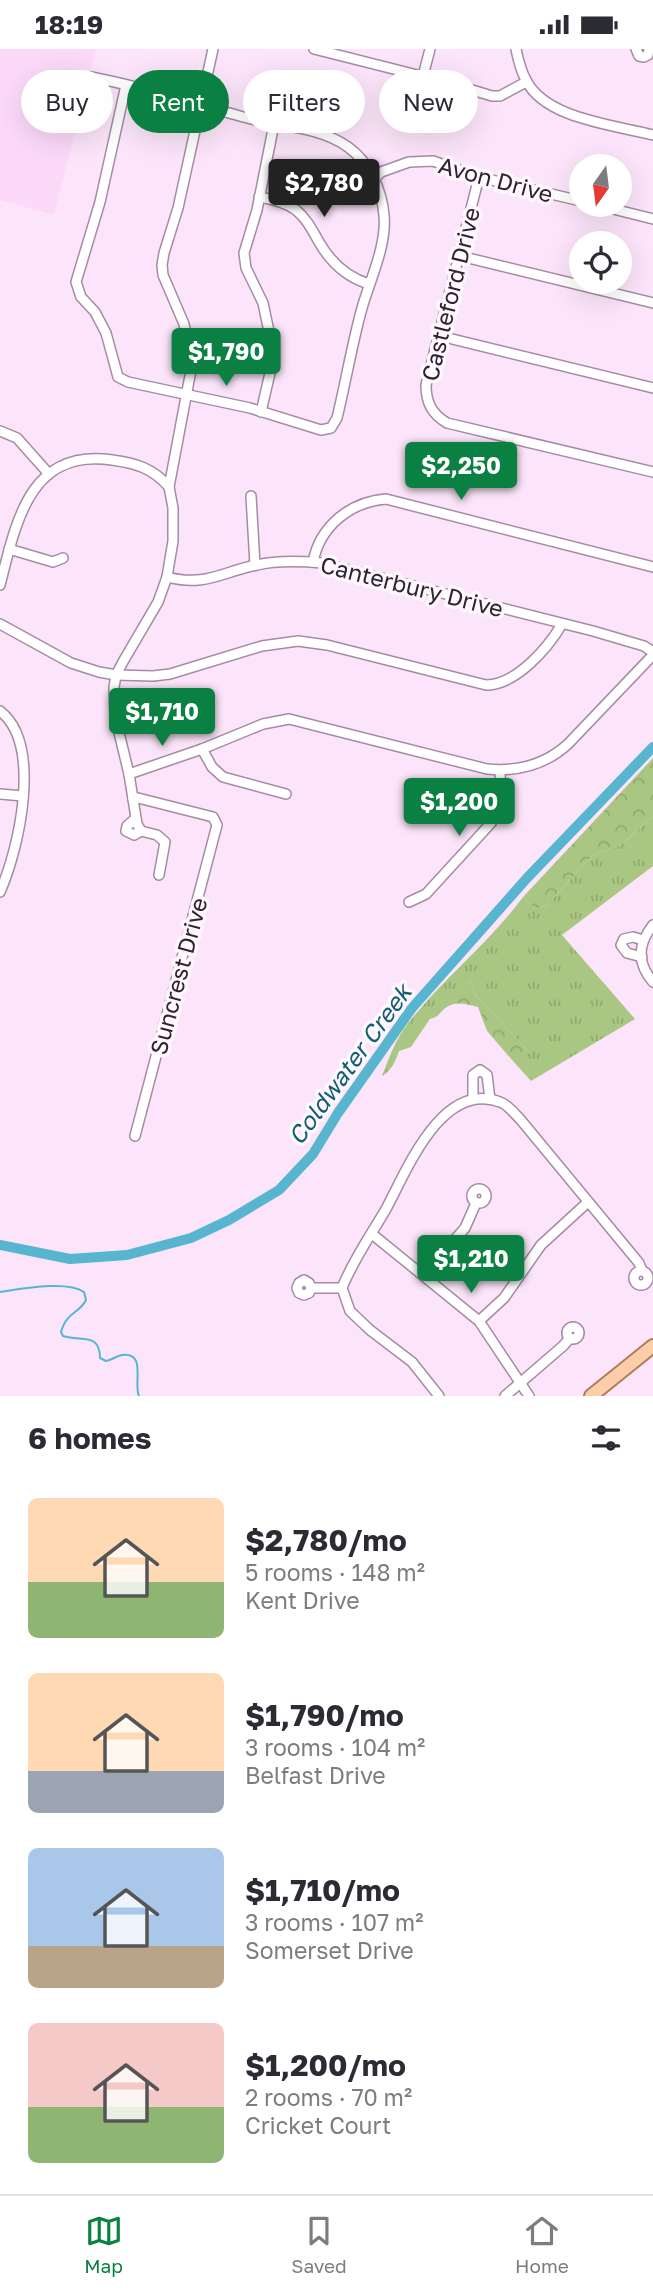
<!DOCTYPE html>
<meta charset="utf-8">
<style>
:root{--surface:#fff;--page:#f7f7f7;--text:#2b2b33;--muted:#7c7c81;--line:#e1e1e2;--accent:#0b8043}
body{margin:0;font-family:"Golos Text",sans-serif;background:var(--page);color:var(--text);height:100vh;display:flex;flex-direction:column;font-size:26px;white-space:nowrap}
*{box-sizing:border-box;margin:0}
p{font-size:23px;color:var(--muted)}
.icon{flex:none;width:38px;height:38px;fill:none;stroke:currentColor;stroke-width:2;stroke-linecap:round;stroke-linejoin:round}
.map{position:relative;height:1347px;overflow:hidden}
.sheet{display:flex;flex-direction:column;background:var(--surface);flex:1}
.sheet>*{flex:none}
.top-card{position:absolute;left:21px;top:21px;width:612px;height:63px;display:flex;gap:14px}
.needle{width:46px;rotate:194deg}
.controls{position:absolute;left:569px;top:105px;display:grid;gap:14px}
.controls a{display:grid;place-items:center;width:63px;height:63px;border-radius:50%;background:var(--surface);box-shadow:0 7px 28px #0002;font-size:35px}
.price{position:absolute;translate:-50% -60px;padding:0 16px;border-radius:7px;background:var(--accent);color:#fff;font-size:23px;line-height:46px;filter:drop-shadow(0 2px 4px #0008)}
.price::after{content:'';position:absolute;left:50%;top:42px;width:21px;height:16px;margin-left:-10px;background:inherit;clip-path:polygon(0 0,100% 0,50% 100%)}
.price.selected{background:#222;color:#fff}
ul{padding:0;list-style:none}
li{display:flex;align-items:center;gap:21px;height:175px;padding:0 28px}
li span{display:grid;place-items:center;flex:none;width:196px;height:140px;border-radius:10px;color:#555}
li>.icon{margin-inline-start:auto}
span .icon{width:84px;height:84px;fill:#fffc;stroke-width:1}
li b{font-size:30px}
h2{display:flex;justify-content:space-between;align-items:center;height:84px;padding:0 28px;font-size:30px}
.pill{padding:0 24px;border-radius:32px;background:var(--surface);box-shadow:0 7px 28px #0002;font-size:24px;line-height:63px}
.pill.selected{background:var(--accent);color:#fff}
.status{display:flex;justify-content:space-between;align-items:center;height:49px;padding:0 35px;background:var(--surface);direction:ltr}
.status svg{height:19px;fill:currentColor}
.tab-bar{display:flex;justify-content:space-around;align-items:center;height:98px;border-top:2px solid var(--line);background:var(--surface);font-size:19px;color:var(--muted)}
.tab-bar a{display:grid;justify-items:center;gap:4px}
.tab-bar .selected{color:var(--accent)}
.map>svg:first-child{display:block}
.built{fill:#fcd9f9}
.grass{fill:url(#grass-tufts)}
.forest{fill:url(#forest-crowns)}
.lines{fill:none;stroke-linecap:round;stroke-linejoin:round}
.stream{stroke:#57b5d0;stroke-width:2}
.river{stroke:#57b5d0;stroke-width:10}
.minor-casing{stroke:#a58ba3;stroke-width:12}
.major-casing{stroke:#b17c59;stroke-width:16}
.minor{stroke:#fff;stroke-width:9}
.major{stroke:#fbcda9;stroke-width:12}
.labels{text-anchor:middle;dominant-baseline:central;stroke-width:7;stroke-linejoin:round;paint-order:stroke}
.street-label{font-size:23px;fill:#2e242e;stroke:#fef8fe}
.water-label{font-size:24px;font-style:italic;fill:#125f72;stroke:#fef8fe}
</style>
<div class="status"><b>18:19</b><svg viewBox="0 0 49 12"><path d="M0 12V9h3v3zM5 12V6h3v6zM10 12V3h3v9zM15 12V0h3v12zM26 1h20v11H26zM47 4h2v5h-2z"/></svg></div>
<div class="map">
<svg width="653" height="1347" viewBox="0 0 653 1347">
<defs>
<pattern id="grass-tufts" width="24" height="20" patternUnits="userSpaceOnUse" patternTransform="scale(1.75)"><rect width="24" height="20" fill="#a9c683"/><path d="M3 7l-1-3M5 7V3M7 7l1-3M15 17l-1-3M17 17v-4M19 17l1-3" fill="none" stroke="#92aa71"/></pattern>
<pattern id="forest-crowns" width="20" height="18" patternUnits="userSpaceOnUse" patternTransform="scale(1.75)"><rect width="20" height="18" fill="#a9c683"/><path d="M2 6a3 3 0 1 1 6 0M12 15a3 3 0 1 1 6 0" fill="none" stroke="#92aa71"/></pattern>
</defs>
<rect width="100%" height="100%" fill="#fce5fa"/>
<path class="built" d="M 0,0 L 96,0 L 54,166 L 0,151 Z"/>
<path class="grass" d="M 653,767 L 653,817 L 562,886 L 635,970 L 531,1032 L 512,1011 L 529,1003 L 476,947 L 470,931 L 440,955 L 411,998 L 399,1002 C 395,1013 392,1021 382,1027 C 389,1009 396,989 409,973 C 444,929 489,894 523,848 L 535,860 L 546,857 L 593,806 L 621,796 Z"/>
<g class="forest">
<path d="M 653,709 L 653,767 L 621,796 L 593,806 L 546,857 L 535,860 L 523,848 Z"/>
<path d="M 470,931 L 476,947 L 530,1004 L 512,1011 L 487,982 L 478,958 C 466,955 454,951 444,960 C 438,966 438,968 430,970 L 439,955 Z"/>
</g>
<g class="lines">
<path class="stream" d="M 0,1243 C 21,1240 67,1231 84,1243 L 86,1251 C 79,1265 67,1262 61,1283 L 63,1287 C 81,1293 100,1283 100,1309 L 106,1312 C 112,1311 116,1307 122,1306 C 147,1303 133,1334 139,1347"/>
<path class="river" d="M 0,1196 L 70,1210 L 127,1206 L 191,1189 L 229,1171 L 279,1141 L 313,1105 L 338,1064 L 412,959 L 527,829 L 653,698"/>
<g class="minor-casing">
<g id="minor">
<path d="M 314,0 L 449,34 L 492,47 L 500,47 L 526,33"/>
<path d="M 516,0 C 518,10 521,22 526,31 C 545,70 615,76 653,86"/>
<path d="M 636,0 L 639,7 L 644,8 L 648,6 L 649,0"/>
<path d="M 423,27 L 430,0"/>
<path d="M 91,28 C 145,38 198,56 251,70 C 283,78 320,78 348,98 C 369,113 382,141 384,166 C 387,196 370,231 362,259 C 352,295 346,332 337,369 L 331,379 L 321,381 L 250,359 L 128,333 L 118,328 L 106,284 L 95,263 L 81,248 L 76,233 L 100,153 L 126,36"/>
<path d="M 479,128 L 426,336 C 426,354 432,365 447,374 L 653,423"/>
<path d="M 374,130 L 381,123 L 409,113 L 433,112 L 479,128 L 581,152"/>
<path d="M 259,148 C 272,150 285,153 296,161 C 307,170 312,181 319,193 C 331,214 346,228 369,235"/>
<path d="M 597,156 L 653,170"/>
<path d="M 460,207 L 653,254"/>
<path d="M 440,287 L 653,339"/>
<path d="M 261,363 L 270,324 L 271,292 L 263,254 L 246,219 L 244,204 L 257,161 L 274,75"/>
<path d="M 0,382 L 17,389 L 49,425"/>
<path d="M 251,447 L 255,516"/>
<path d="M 9,500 L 53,513 L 63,509"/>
<path d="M 313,513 C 320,477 350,453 386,450 L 653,518"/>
<path d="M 167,528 C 206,538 221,523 257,516 C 278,511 300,512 322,514 L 593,582 L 644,597 L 653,603"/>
<path d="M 0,536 C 16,474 29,399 112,411 C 135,414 153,419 169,438"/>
<path d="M 0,575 L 71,614 L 99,623 L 116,626 L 153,627 L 170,625 L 262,597 L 298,592 L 327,596 L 486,636 C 516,636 548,599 562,575"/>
<path d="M 0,662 C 43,695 19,800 0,843"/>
<path d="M 202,700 L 212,718 L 223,728 L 286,745"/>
<path d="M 129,725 L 202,700 L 263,675 L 289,670 L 487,720 C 518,723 545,716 568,695 L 653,606"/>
<path d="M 0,745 L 23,747"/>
<path d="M 133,750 L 138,749 L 213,768 L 217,776 L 135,1087"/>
<path d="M 135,770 L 127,777 L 126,782 L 134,786 L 141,782"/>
<path d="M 159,826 L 165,793 L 157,786 L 141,782 L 137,775 L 129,725 L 115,667 L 114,638 L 116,626 L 124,611 L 158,553 L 167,528 L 173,492 L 173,459 L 169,438 L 192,316 L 184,275 L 163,226 L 162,216 L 164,204 L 178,159 L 213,0"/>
<path d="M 409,853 L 426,845 L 491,774 L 501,749 L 500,722"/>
<path d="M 653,876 C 637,896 637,914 653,933"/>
<path d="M 642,908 L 627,904 L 621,896 L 624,890 L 633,888 L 643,891"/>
<path d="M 473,1050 L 473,1026 L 480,1021 L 487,1026 L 490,1050"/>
<circle cx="479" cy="1147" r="7"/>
<path d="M 372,1185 L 479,1272 L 529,1347"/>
<circle cx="641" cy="1229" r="7"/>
<path d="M 424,1226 L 465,1179 L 476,1154"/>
<path d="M 311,1239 L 309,1244 L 304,1246 L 299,1244 L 297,1239 L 299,1234 L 304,1231 L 309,1234 L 311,1239 L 342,1239"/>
<path d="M 479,1272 L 504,1249 L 541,1196 L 588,1153"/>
<circle cx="573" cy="1284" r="6"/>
<path d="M 439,1347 L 412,1313 L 370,1281 L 350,1262 L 342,1239 C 353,1211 371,1186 386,1160 C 407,1121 442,1031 500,1053 C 507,1055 514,1064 520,1070 L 639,1214 L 642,1222"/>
<path d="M 505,1347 L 563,1297 L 570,1289"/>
</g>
</g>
<g class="major-casing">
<path id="major" d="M 591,1347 L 653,1297"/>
</g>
<use href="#minor" class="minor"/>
<use href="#major" class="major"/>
</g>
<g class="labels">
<g class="street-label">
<text transform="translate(496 130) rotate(15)">Avon Drive</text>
<text transform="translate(450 245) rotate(-76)">Castleford Drive</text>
<text transform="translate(412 537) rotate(14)">Canterbury Drive</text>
<text transform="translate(178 927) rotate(-75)">Suncrest Drive</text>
</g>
<g class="water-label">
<text transform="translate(349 1015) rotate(-54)">Coldwater Creek</text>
</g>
</g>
</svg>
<div class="controls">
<a><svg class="needle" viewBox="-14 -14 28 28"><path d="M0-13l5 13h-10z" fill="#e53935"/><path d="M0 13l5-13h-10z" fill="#7c7c81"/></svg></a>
<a><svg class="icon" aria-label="locate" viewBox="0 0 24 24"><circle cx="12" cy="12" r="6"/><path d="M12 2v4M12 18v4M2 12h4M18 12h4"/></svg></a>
</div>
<b class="price selected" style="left:324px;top:170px">$2,780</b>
<b class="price" style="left:226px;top:339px">$1,790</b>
<b class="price" style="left:461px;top:453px">$2,250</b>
<b class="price" style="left:162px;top:699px">$1,710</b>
<b class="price" style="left:459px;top:789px">$1,200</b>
<b class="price" style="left:471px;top:1246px">$1,210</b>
<div class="top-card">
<a class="pill">Buy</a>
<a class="pill selected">Rent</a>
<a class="pill">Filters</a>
<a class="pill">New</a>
</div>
</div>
<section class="sheet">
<h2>6 homes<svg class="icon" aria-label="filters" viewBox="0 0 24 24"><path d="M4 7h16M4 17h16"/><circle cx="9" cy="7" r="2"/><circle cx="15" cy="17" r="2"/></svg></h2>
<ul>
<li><span style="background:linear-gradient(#ffd9b3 60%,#8fb573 0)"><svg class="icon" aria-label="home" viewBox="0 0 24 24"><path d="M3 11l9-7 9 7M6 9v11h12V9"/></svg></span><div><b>$2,780/mo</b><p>5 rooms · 148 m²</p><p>Kent Drive</p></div></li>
<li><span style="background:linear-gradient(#ffd9b3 70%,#9aa5b1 0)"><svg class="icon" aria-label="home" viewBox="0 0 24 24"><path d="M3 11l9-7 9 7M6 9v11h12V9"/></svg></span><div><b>$1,790/mo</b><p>3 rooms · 104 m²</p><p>Belfast Drive</p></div></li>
<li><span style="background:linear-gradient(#a9c7e8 70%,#b9a48a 0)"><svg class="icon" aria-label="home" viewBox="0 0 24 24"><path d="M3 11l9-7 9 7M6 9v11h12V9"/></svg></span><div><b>$1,710/mo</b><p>3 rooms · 107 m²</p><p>Somerset Drive</p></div></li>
<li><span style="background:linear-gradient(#f6c9c9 60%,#8fb573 0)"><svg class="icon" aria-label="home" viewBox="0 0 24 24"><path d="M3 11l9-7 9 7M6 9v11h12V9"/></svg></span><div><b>$1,200/mo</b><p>2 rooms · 70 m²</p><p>Cricket Court</p></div></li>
</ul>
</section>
<nav class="tab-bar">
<a class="selected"><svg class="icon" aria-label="map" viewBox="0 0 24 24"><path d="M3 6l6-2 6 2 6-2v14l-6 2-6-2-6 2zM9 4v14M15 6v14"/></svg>Map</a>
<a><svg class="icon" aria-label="saved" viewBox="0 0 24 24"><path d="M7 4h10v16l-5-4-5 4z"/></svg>Saved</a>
<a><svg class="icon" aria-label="home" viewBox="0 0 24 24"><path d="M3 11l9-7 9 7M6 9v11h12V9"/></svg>Home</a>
</nav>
